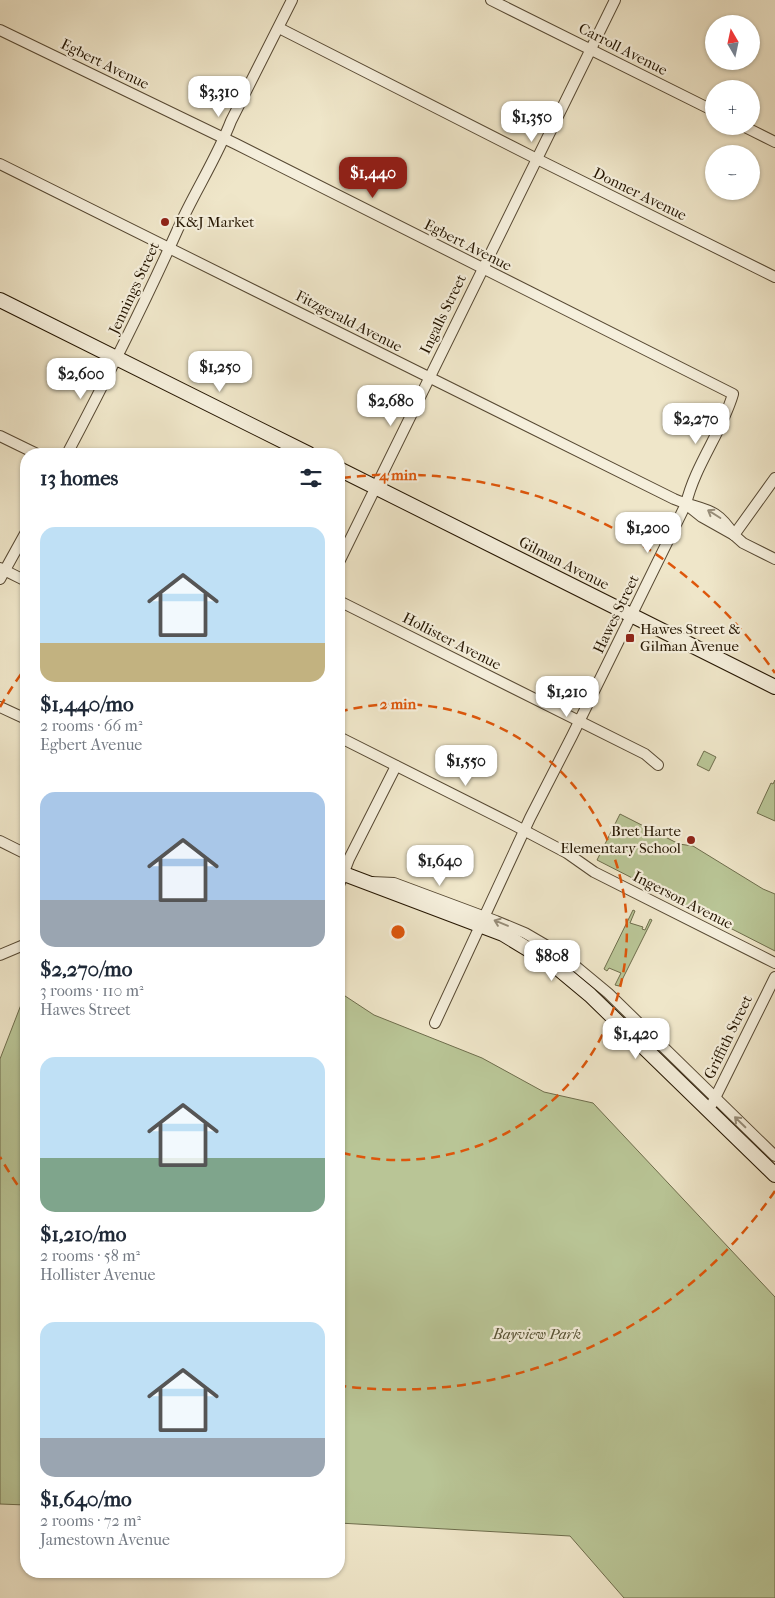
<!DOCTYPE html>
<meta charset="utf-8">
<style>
:root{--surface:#fff;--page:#f2f2f3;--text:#1f2937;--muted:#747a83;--accent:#8f2418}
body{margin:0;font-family:"IM FELL French Canon",serif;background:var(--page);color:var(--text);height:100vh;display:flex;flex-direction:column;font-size:19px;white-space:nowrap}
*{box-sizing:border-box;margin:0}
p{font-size:16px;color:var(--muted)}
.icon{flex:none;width:28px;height:28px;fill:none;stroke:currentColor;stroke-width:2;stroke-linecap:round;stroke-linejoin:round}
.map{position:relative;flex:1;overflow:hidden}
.drawer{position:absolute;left:20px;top:448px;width:325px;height:1130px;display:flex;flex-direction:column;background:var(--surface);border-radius:20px;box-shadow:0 1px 4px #0004}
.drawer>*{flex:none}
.needle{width:32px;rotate:351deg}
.controls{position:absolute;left:705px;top:15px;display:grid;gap:10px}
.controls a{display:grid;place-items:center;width:55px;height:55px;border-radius:50%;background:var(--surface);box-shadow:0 1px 4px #0004;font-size:25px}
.price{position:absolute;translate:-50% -42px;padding:0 11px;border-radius:10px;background:#fff;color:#222;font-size:16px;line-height:32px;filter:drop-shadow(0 1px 2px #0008)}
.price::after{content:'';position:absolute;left:50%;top:30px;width:15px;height:11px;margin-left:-8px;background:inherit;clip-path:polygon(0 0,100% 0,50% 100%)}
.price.current{background:var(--accent);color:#fff}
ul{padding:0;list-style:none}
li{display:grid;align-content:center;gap:10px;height:265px;padding:0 20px}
li span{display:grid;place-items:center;height:155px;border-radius:15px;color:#555}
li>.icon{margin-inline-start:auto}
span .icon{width:90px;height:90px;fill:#fffc;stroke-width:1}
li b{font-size:21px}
h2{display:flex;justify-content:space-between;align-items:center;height:60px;padding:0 20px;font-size:21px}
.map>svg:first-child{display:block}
.green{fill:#b9c596;stroke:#6e6d4c}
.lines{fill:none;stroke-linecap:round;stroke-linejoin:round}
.street-casing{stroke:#574933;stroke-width:12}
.secondary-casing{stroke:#241501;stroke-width:16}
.street{stroke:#f5efdc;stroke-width:10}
.secondary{stroke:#f5efdc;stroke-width:14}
.oneway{stroke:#978d79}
.ring{fill:none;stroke:#de560b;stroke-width:2.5;stroke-dasharray:9 6}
.poi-dot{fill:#8f2418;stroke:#f5efdc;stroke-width:2}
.labels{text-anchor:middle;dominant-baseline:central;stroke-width:4.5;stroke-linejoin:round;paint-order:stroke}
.street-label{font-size:15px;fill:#241501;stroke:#f5efdc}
.poi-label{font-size:15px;fill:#241501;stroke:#f5efdc;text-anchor:start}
.park-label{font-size:15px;font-style:italic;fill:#585335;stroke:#f5efdc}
.centre{fill:#de560b;stroke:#f5efdc;stroke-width:2.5}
.ring-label{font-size:15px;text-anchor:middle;font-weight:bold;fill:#de560b;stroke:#f5efdc;stroke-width:4.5;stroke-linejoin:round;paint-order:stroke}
</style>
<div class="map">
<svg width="775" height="1598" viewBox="0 0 775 1598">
<rect width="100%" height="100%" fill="#efe6c9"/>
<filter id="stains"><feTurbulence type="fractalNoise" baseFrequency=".004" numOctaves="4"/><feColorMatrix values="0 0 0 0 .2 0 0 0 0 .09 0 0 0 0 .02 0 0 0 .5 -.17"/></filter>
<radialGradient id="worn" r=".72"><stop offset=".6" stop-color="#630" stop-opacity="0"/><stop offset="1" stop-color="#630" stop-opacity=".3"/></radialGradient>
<g class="green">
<path d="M 704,751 L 716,757 L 709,771 L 697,765 Z"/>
<path d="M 775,780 L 775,821 L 757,813 L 771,783 L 773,784 Z"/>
<path d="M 620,814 L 679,844 L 693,846 L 763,889 L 775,894 L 775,951 L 597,860 Z"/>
<path d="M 633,910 L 635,911 L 630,923 L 643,927 L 642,929 L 645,930 L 650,919 L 652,920 L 619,986 L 615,985 L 621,973 L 609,968 L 607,971 L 604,969 Z"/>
<path d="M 339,992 L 374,1015 L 482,1058 L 544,1092 L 593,1103 L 775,1297 L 775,1598 L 624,1598 L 570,1536 L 339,1523 Z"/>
<path d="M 26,994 L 26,1505 L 0,1504 L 0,1059 L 24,997 Z"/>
</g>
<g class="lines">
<g class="street-casing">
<g id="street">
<path d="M 491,0 L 714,111"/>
<path d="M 279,28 L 537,159 L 775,277"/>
<path d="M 0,30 L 236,144 L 733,394 C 722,432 695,465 686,504 L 572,736 L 530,818 L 435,1023"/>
<path d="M 743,126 L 775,142"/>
<path d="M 0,164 L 674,499 C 703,511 715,505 734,535"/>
<path d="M 0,436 L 37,454"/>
<path d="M 67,454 C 106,380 143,307 177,231 C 193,194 216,160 231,121 L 292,0"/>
<path d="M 687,505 L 702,517 L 734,535 L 743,543 L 775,559"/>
<path d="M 734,535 L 775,478"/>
<path d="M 339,562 L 615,0"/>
<path d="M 0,568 L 26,581"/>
<path d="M 0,579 L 26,532"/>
<path d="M 339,601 L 645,754 L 658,765"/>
<path d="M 0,707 L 26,719"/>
<path d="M 339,737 L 512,824 L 567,853 L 594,872 L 775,963"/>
<path d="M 0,841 L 26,854"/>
<path d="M 372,882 L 394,883 L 496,921 L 525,933 L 561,954 L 608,993 L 775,1156"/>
<path d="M 339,885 L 349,859 L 396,766"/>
<path d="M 0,955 L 26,944"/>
<path d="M 712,1104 L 775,977"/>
</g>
</g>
<g class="secondary-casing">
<g id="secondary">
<path d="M 0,300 L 309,454"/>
<path d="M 339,469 L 775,687"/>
<path d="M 339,872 L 503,934 L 554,965 L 590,995 L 775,1175"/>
</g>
</g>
<use href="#street" class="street"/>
<use href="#secondary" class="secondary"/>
</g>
<defs><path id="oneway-shaft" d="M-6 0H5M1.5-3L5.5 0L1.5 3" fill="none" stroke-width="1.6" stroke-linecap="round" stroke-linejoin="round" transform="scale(1.25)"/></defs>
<g class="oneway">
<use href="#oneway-shaft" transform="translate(714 514) rotate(-148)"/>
<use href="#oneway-shaft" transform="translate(501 923) rotate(-158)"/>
<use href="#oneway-shaft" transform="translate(740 1122) rotate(-136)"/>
</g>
<g class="ring">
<path d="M339 712A228 228 0 1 1 339 1152"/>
<path d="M775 1191A457 457 0 0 1 342 1386M26 1197A457 457 0 0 1 0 1157M0 707A457 457 0 0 1 26 667M342 478A457 457 0 0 1 775 673"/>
</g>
<g class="poi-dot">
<circle cx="165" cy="222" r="5"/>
<rect x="625" y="633" width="10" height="10" rx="2.5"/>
<circle cx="691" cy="840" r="5"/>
</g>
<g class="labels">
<g class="street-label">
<text transform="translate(623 49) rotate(27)">Carroll Avenue</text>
<text transform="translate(105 64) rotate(26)">Egbert Avenue</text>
<text transform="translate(640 194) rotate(26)">Donner Avenue</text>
<text transform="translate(468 245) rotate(27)">Egbert Avenue</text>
<text transform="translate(134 288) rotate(-65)">Jennings Street</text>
<text transform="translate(443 314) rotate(-64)">Ingalls Street</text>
<text transform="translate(349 321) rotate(27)">Fitzgerald Avenue</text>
<text transform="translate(564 563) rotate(27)">Gilman Avenue</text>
<text transform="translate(616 614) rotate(-64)">Hawes Street</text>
<text transform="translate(452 641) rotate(27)">Hollister Avenue</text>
<text transform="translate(683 900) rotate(27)">Ingerson Avenue</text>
<text transform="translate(728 1037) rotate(-64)">Griffith Street</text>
</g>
<g class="poi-label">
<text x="175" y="222">K&amp;J Market</text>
<text x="640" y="629">Hawes Street &amp;<tspan x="640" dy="17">Gilman Avenue</tspan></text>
<text x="681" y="831" text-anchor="end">Bret Harte<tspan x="681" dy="17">Elementary School</tspan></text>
</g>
<g class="park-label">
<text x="537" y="1334">Bayview Park</text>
</g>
</g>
<circle cx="398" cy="932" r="8" class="centre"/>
<g class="ring-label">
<text x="398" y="480">4 min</text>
<text x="398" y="709">2 min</text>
</g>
<rect width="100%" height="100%" filter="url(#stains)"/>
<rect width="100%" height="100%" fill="url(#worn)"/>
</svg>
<div class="controls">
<a><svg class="needle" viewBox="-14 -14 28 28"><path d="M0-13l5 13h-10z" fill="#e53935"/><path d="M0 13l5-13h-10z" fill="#747a83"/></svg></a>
<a>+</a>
<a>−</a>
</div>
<b class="price" style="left:219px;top:118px">$3,310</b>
<b class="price" style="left:532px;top:143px">$1,350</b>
<b class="price current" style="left:373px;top:199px">$1,440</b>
<b class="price" style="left:220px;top:393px">$1,250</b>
<b class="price" style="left:81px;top:400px">$2,600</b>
<b class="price" style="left:391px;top:427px">$2,680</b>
<b class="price" style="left:696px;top:445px">$2,270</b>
<b class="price" style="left:648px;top:554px">$1,200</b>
<b class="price" style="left:567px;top:718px">$1,210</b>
<b class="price" style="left:466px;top:787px">$1,550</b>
<b class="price" style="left:440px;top:887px">$1,640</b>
<b class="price" style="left:552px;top:982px">$808</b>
<b class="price" style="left:636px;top:1060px">$1,420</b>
<section class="drawer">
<h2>13 homes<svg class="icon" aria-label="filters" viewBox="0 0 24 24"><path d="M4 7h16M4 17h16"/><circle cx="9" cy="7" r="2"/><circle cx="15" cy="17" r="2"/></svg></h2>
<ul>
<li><span style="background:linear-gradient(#bfe0f5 75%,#c2b280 0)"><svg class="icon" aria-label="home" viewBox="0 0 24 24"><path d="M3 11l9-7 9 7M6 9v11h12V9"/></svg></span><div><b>$1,440/mo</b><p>2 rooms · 66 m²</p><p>Egbert Avenue</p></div></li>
<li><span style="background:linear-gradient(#a9c7e8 70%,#9aa5b1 0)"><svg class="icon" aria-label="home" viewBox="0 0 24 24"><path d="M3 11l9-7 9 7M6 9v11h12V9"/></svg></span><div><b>$2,270/mo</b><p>3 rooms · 110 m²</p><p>Hawes Street</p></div></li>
<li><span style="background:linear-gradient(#bfe0f5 65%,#7fa58c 0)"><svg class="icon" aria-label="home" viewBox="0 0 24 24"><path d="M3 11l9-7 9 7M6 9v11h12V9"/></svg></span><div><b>$1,210/mo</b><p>2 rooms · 58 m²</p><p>Hollister Avenue</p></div></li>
<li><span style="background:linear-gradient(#bfe0f5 75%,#9aa5b1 0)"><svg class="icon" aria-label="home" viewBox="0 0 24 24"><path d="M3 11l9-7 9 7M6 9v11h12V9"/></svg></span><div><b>$1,640/mo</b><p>2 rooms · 72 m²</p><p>Jamestown Avenue</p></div></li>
</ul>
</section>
</div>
